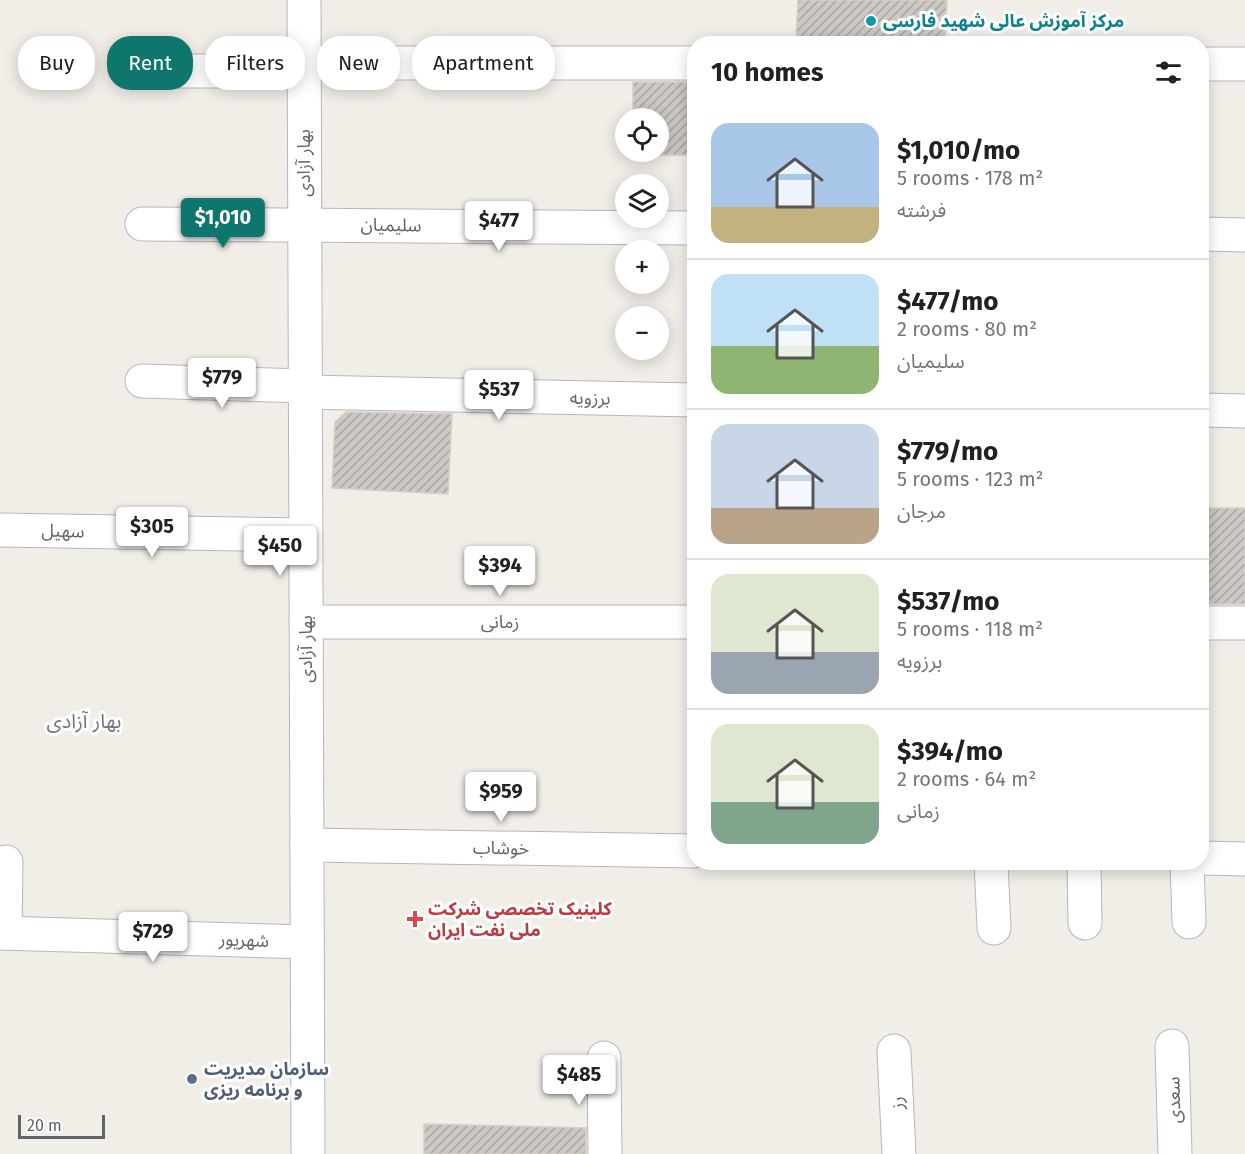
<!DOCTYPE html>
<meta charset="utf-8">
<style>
:root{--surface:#fff;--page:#f6f6f6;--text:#202124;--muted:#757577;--line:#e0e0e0;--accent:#0f766e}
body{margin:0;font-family:"Fira Sans","Noto Sans Arabic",sans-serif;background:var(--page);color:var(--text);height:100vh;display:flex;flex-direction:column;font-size:22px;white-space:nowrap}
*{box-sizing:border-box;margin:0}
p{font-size:20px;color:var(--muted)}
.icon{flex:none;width:33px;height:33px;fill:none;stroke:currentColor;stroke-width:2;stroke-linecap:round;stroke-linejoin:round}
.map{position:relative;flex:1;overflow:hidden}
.drawer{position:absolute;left:687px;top:36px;width:522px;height:834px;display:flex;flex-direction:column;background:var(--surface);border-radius:24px;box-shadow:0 3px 15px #0003}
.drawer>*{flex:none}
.top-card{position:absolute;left:18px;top:36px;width:570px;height:54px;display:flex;gap:12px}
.controls{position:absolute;left:615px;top:108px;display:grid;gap:12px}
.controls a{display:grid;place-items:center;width:54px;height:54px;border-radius:50%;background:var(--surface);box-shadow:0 3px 15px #0003;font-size:30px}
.scale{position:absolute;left:18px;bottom:15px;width:87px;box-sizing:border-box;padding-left:6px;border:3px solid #5e6468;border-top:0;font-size:16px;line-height:21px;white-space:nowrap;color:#5e6468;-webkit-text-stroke:4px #fff;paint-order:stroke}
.price{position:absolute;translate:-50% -51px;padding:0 14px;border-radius:6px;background:#fff;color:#222;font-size:20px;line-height:39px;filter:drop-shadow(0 2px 3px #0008)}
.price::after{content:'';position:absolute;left:50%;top:36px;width:18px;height:14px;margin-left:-9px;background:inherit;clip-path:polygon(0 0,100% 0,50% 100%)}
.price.selected{background:var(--accent);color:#fff}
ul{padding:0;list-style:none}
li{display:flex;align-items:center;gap:18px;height:150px;padding:0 24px}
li+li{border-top:2px solid var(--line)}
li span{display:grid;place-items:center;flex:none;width:168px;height:120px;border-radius:18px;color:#555}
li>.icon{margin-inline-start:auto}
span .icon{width:72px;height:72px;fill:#fffc;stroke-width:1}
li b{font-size:26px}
h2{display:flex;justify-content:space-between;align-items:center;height:72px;padding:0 24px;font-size:26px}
.tag{padding:0 21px;border-radius:24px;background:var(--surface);box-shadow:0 3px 15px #0003;font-size:21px;line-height:54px}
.tag.selected{background:var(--accent);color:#fff}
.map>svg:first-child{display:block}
.building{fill:url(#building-hatch);stroke:#d7cec4;stroke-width:1.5}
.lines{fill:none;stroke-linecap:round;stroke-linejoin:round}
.minor-casing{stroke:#b4b8bc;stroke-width:35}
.minor{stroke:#fff;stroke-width:33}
.culture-dot{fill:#0f9aa8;stroke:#fff;stroke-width:2}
.health-dot{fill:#e0444e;stroke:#fff;stroke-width:2}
.service-dot{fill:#5c6f8a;stroke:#fff;stroke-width:2}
.labels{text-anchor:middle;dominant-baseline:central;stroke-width:6;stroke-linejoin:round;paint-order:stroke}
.culture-label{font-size:18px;font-weight:bold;fill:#0d838f;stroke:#fff;text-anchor:start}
.street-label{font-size:18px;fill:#5e6468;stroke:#fff}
.health-label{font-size:18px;font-weight:bold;fill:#be3a42;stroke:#fff;text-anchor:start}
.service-label{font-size:18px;font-weight:bold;fill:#4e5e75;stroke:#fff;text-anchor:start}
.neighbourhood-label{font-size:20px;fill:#6f767a;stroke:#fff}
</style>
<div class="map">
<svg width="1245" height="1154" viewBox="0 0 1245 1154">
<defs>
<pattern id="building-hatch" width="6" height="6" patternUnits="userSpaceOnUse" patternTransform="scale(1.5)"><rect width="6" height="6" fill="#ccc8c3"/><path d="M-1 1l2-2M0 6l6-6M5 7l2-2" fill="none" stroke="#a9a6a2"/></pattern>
</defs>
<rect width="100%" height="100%" fill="#f1ede7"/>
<g class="building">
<path d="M 798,0 L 947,0 L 945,44 L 796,41 Z"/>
<path d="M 633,82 L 694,82 L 694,155 L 633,155 L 633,152 L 658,152 L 658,118 L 633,118 Z"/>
<path d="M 346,412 L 452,414 L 448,494 L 332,488 L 335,422 Z"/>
<rect x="1202" y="508" width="43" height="96"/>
<path d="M 424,1124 L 586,1128 L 586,1154 L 424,1154 Z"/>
</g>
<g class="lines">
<g class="minor-casing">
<g id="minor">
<path d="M 304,0 L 308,1154"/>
<path d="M 305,63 L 694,63"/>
<path d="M 1202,64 L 1245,64"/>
<path d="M 136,71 L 304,71"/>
<path d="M 142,224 L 694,228"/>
<path d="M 1202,234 L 1245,235"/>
<path d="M 142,381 L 305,386"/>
<path d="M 305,392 L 694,400"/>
<path d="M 1202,410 L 1245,411"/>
<path d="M 0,530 L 305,535"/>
<path d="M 306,622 L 694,622"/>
<path d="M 1202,623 L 1245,623"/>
<path d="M 307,845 L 694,851"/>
<path d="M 1202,858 L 1245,859"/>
<path d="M 991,862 L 994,928"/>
<path d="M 1084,862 L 1085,923"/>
<path d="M 1187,862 L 1189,922"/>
<path d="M 0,933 L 307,942"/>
<path d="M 5,933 L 6,862"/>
<path d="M 1172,1046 L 1175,1154"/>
<path d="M 894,1051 L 899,1154"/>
<path d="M 604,1058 L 605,1154"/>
</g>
</g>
<use href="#minor" class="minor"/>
</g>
<circle class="culture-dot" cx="871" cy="21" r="6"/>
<path class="health-dot" d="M412 910h6v6h6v6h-6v6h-6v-6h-6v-6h6z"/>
<circle class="service-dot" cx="192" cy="1079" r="6"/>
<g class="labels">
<g class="culture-label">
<text x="883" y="21">مرکز آموزش عالی شهید فارسی</text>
</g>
<g class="street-label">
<text transform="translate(304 163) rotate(-90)">بهار آزادی</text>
<text transform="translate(391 225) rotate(1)">سلیمیان</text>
<text transform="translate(590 398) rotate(1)">برزویه</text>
<text transform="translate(63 531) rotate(1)">سهیل</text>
<text x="500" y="622">زمانی</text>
<text transform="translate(306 649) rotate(-90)">بهار آزادی</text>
<text transform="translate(501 848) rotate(1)">خوشاب</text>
<text transform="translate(244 940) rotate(2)">شهریور</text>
<text transform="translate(1174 1100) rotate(-92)">سعدی</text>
<text transform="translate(897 1103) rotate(-93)">رز</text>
</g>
<g class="health-label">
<text x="428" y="909">کلینیک تخصصی شرکت<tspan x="428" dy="21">ملی نفت ایران</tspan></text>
</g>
<g class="service-label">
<text x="204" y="1069">سازمان مدیریت<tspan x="204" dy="21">و برنامه ریزی</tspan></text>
</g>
<g class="neighbourhood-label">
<text x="84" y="721">بهار آزادی</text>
</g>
</g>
</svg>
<div class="controls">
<a><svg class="icon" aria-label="locate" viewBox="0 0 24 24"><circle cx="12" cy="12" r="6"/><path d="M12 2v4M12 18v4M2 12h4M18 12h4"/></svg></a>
<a><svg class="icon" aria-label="layers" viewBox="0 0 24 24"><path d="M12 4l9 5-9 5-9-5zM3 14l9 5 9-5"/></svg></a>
<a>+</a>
<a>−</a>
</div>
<div class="scale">20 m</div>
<b class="price selected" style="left:223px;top:249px">$1,010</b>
<b class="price" style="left:499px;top:252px">$477</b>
<b class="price" style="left:222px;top:409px">$779</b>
<b class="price" style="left:499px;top:421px">$537</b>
<b class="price" style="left:152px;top:558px">$305</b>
<b class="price" style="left:280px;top:577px">$450</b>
<b class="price" style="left:500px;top:597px">$394</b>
<b class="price" style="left:501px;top:823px">$959</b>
<b class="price" style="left:153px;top:963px">$729</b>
<b class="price" style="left:579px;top:1106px">$485</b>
<div class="top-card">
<a class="tag">Buy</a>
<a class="tag selected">Rent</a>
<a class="tag">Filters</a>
<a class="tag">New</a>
<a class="tag">Apartment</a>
</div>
<section class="drawer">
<h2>10 homes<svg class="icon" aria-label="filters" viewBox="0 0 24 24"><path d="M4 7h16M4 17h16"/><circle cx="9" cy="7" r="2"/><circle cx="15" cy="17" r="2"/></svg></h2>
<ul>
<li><span style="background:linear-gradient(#a9c7e8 70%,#c2b280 0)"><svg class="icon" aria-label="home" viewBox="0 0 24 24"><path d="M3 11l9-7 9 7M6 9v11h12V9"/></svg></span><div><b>$1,010/mo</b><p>5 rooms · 178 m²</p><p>فرشته</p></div></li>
<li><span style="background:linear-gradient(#bfe0f5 60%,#8fb573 0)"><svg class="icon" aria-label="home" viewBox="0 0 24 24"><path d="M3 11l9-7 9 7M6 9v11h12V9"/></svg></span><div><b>$477/mo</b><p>2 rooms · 80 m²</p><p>سلیمیان</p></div></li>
<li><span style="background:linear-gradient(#c9d6e8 70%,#b9a48a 0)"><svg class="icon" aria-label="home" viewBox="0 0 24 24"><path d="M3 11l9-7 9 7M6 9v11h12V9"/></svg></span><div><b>$779/mo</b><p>5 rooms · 123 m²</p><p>مرجان</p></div></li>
<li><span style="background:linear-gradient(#dfe7d0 65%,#9aa5b1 0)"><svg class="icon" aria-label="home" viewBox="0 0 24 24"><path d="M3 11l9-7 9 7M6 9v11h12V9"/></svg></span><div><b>$537/mo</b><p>5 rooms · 118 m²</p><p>برزویه</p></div></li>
<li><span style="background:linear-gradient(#dfe7d0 65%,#7fa58c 0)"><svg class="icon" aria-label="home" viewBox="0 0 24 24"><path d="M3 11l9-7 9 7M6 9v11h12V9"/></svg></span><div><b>$394/mo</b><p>2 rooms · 64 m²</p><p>زمانی</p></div></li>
</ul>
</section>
</div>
